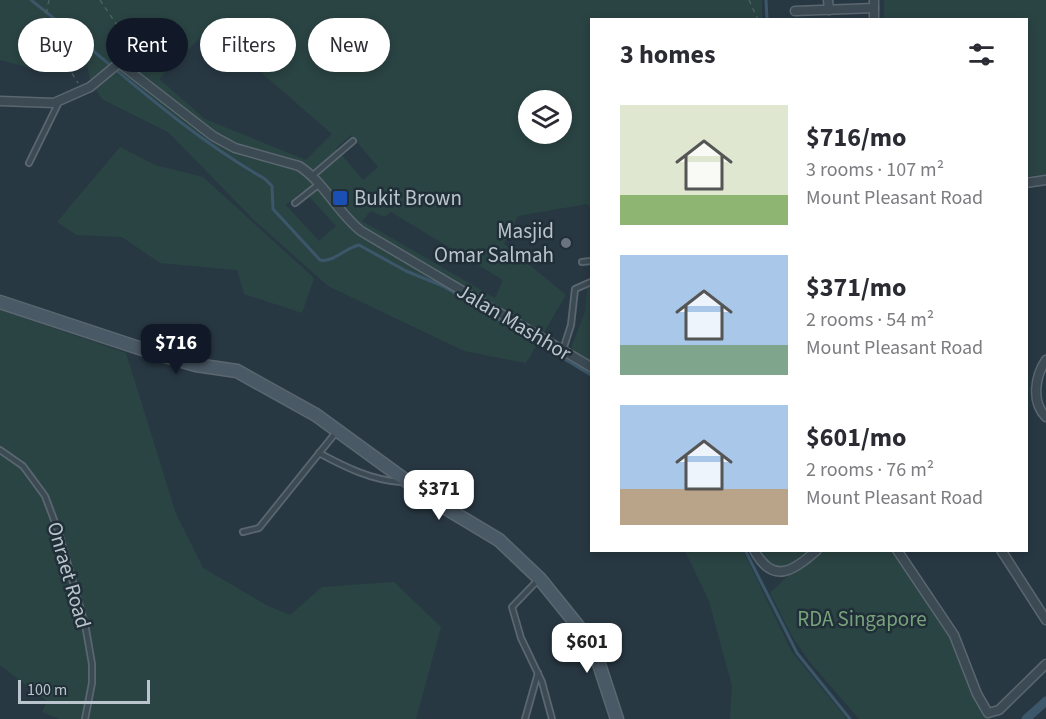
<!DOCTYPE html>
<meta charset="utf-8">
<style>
:root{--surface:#fff;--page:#f2f2f3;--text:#2b2b33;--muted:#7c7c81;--accent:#111827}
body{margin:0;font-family:"Source Sans 3",sans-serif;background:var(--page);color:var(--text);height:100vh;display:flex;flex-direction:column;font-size:22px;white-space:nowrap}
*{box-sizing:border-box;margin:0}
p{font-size:20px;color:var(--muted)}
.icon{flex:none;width:33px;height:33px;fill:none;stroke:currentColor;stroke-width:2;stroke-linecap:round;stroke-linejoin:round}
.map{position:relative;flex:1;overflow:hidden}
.side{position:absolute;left:590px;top:18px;width:438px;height:534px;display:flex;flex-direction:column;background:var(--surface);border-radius:0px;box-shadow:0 3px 9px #0003}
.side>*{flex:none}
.top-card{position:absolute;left:18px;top:18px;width:482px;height:54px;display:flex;gap:12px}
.fabs{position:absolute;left:518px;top:90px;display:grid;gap:12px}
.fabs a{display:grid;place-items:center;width:54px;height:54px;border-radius:50%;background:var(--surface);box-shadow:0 3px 9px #0003;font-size:30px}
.scale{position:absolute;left:18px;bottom:15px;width:132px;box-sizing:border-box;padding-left:6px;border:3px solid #bac4cc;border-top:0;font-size:16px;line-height:21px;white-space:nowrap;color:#bac4cc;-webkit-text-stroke:4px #212f38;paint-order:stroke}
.price{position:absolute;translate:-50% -51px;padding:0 14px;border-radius:12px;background:#fff;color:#222;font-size:20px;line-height:39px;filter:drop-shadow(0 2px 3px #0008)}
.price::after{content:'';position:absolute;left:50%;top:36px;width:18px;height:14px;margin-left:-9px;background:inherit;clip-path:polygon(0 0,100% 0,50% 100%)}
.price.selected{background:var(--accent);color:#fff}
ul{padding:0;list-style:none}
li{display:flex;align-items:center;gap:18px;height:150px;padding:0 30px}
li span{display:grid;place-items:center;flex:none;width:168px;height:120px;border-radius:0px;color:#555}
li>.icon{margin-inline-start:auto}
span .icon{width:72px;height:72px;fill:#fffc;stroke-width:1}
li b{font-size:26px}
h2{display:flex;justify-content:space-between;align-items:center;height:72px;padding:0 30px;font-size:26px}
.tag{padding:0 21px;border-radius:27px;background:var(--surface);box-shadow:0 3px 9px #0003;font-size:21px;line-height:54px}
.tag.selected{background:var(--accent);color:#fff}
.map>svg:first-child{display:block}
.green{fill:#2a4443;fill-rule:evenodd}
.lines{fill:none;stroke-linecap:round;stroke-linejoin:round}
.stream{stroke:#3c576a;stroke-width:3}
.canal{stroke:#3c576a;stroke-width:9}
.lane-casing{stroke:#5b6770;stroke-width:8}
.street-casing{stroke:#5b6770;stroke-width:11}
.secondary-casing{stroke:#5b6770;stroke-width:15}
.path{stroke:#48605f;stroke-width:1.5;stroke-dasharray:4.5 4.5;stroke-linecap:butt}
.lane{stroke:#3c4a53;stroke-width:4.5}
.street{stroke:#3c4a53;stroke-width:8}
.secondary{stroke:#4a5966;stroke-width:12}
.transit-dot{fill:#1a4fb4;stroke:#212f38;stroke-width:2}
.worship-dot{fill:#6b7280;stroke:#212f38;stroke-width:2}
.labels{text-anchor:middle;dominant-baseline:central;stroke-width:5;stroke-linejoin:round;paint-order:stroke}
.poi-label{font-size:21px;fill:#bac4cc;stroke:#212f38;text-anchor:start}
.street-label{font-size:21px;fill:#bac4cc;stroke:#212f38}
.park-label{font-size:21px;fill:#78a27b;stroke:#212f38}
</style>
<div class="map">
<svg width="1046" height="719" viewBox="0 0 1046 719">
<rect width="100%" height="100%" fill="#283843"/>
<g class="green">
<path d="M 0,0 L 762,0 L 762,19 L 591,20 L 591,208 L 587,204 L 518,216 L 504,244 L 566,295 L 526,363 L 464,351 L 328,286 L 254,220 L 168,132 L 102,99 L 90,80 L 84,48 L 70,33 L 38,70 L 0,60 ZM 210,28 L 332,134 L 306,160 L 205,119 L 159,79 ZM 528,100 L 561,100 L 561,134 L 528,134 ZM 351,135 L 378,167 L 363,180 L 336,148 ZM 303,190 L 336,226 L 319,241 L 286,205 ZM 371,211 L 384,217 L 391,212 L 503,280 L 495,298 L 362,221 Z"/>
<path d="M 884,0 L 1046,0 L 1046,174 L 1026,177 L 1026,20 L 884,19 Z"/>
<path d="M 120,147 L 155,165 L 203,177 L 314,278 L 302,313 L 244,294 L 237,270 L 160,263 L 122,237 L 77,235 L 57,222 Z"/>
<path d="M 587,287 L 591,287 L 591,364 L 571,348 L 585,312 Z"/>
<path d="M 0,310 L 126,353 L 176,514 L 203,568 L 268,606 L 290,615 L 322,587 L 394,582 L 441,627 L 416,719 L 60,719 L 42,712 L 47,701 L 0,665 Z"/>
<path d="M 685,551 L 743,551 L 792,652 L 847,719 L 730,719 L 732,686 L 709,601 Z"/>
<path d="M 755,551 L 897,551 L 955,635 L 984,708 L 992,719 L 859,719 L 809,661 L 793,638 L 770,593 L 795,569 L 777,570 Z"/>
</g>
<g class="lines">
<g class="stream">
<path d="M 31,0 C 109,61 178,129 265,179 L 272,186 L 273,209 L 320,260 C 333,263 345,248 359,245 L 406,271 L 443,286 L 591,375"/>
<path d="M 766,0 L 767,20"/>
<path d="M 745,550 L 797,653 L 850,719"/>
</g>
<path class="canal" d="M 1026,719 L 1046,701"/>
<g class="lane-casing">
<g id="lane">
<path d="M 119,63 L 127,40"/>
<path d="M 29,163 L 58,104"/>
<path d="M 312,176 L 353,141"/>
<path d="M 295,203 L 318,185"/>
<path d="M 582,262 L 591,261"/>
<path d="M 563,350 L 571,325 L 575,289 L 591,282"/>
<path d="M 0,450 L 23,466 L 45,496 L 59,533 L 85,624 L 92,664 L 92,683 L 85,719"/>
<path d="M 319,453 C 345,467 371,480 401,482"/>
<path d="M 243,532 L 259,528 L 337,431"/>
<path d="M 538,580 L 512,607 L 521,638 L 542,682 L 552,719"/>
<path d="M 525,719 L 538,673"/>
</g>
</g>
<g class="street-casing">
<g id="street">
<path d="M 828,0 L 829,10"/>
<path d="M 795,11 L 874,8"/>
<path d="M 874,20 L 874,0"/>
<path d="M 0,101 L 54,103 L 90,87 L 119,63 L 213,136 L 235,148 L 299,166 C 324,182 337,212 361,231 L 591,367"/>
<path d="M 1026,183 L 1046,180"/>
<path d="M 1046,360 C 1035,376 1031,402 1046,417"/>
<path d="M 754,550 C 773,586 795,570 817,550"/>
<path d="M 897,550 L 954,635 L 977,694 L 988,713 L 999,710 L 1046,664"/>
<path d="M 1001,550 L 1046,620"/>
</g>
</g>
<g class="secondary-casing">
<path id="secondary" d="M 0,302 L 145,350 L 196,365 L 237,371 L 316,415 L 434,501 L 499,540 L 540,579 L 582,631 L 598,661 L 617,719"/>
</g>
<g class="path">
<path d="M 49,0 L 45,19 L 48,35 L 78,83"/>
<path d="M 100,0 L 123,34"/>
<path d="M 749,0 L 758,20"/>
</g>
<use href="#lane" class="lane"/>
<use href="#street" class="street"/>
<use href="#secondary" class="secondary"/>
</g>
<rect class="transit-dot" x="332" y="190" width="16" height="16" rx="3"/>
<circle class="worship-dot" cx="566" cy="243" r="6"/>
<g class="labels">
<g class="poi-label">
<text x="354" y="198">Bukit Brown</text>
<text x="554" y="231" text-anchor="end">Masjid<tspan x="554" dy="24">Omar Salmah</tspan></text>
</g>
<g class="street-label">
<text transform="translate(514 322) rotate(31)">Jalan Mashhor</text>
<text transform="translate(69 575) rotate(74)">Onraet Road</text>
</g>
<g class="park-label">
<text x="862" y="619">RDA Singapore</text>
</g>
</g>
</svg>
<div class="fabs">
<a><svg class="icon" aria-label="layers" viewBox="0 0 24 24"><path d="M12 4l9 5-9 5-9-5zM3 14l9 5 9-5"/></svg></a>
</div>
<div class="scale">100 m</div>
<b class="price selected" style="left:176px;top:375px">$716</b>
<b class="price" style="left:439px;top:521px">$371</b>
<b class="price" style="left:587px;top:674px">$601</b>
<div class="top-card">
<a class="tag">Buy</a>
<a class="tag selected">Rent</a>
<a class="tag">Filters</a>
<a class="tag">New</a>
</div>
<section class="side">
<h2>3 homes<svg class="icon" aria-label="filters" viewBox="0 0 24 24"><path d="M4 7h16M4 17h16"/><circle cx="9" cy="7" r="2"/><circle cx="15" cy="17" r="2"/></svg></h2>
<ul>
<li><span style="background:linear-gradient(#dfe7d0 75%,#8fb573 0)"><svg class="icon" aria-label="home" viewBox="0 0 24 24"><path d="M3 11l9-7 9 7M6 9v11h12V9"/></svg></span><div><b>$716/mo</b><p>3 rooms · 107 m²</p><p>Mount Pleasant Road</p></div></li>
<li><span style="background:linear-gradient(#a9c7e8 75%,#7fa58c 0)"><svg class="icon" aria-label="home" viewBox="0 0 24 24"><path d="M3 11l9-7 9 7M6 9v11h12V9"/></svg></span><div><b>$371/mo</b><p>2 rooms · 54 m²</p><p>Mount Pleasant Road</p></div></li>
<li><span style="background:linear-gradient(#a9c7e8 70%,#b9a48a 0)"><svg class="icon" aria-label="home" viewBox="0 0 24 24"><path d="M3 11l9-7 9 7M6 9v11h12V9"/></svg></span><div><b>$601/mo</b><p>2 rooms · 76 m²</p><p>Mount Pleasant Road</p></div></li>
</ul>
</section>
</div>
